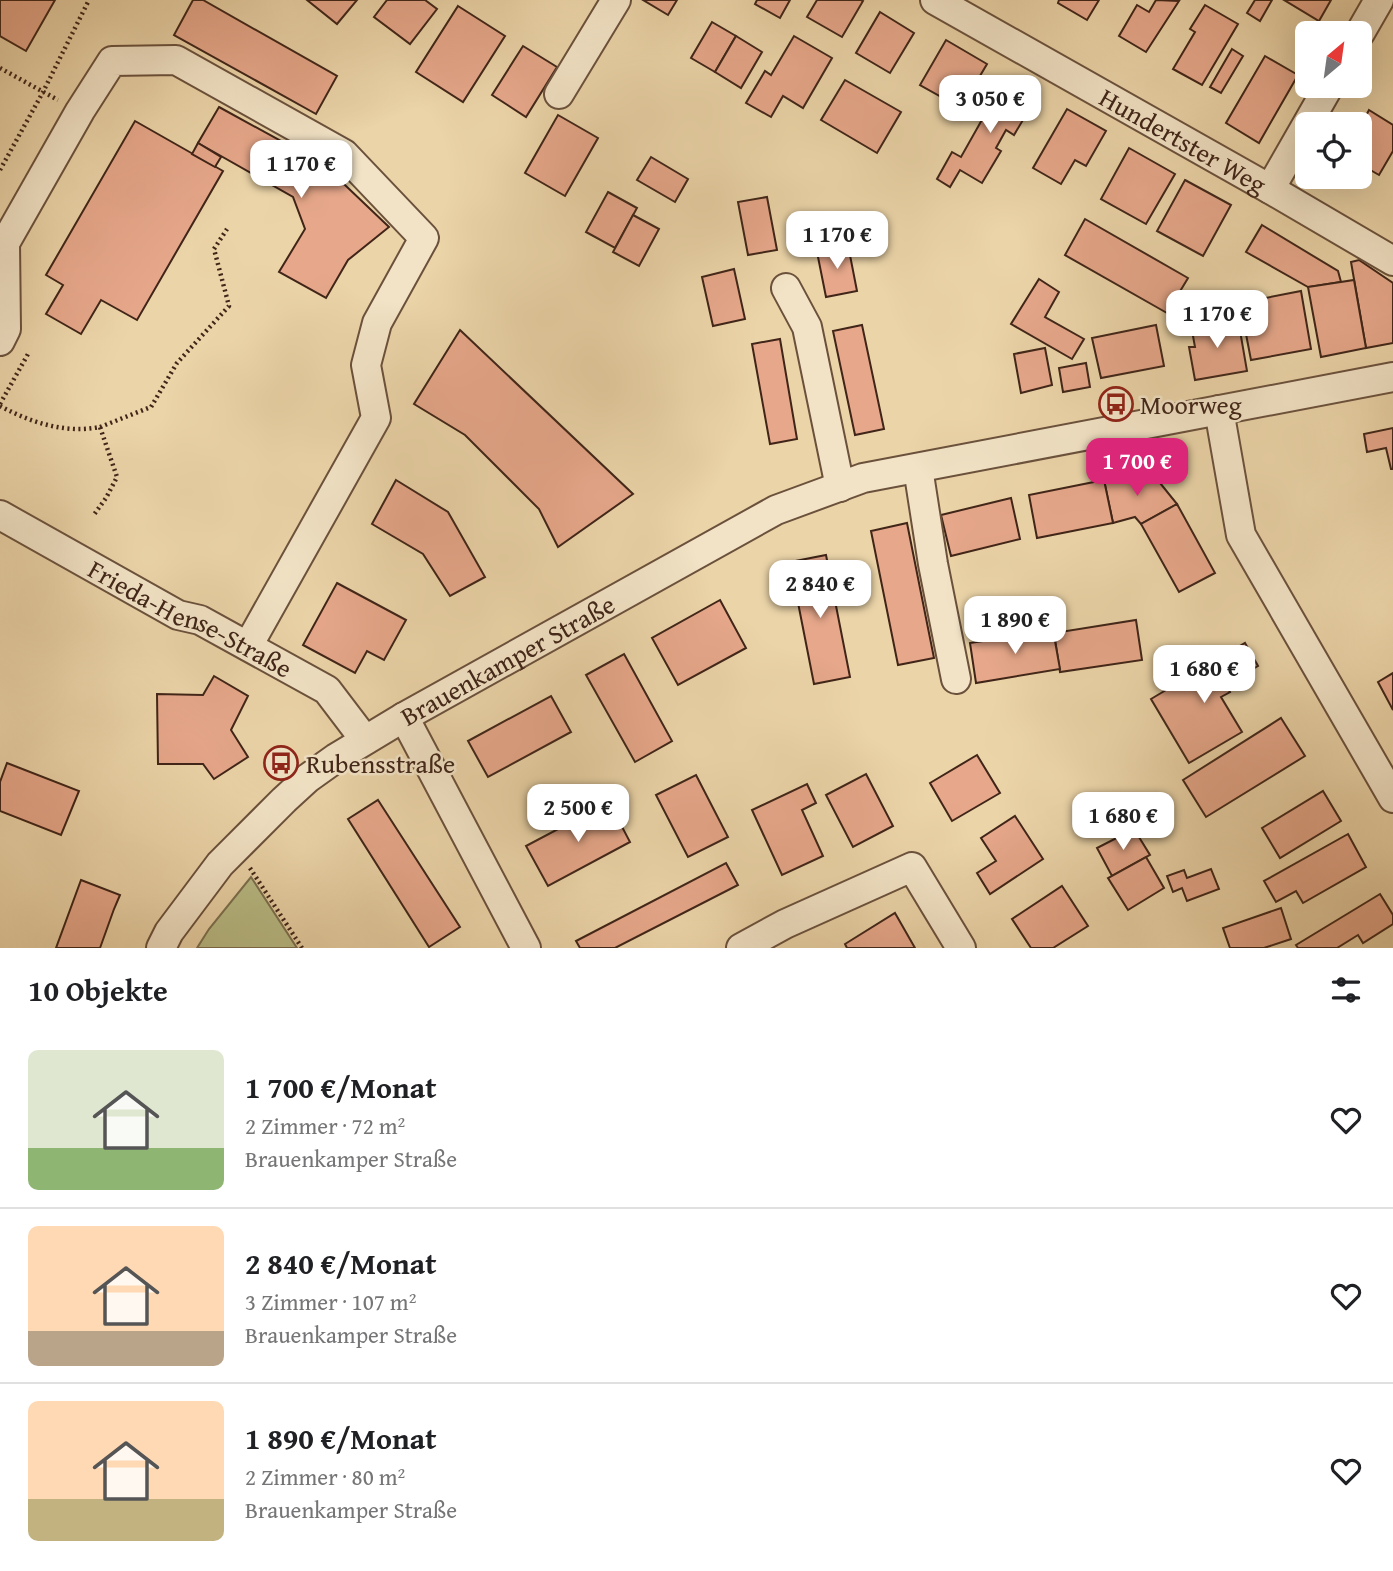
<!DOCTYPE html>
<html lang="de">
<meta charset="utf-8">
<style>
:root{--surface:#fff;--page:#f6f6f6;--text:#202124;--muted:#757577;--line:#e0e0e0;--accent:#db2777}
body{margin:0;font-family:"Gentium Book Plus",serif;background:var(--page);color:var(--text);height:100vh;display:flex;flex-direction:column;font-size:26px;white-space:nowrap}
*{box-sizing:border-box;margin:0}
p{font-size:23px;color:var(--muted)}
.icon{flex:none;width:38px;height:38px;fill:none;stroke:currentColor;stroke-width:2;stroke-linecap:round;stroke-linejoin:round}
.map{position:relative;height:948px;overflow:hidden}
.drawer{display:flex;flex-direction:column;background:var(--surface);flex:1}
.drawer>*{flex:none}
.needle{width:46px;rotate:29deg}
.buttons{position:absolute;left:1295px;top:21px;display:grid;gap:14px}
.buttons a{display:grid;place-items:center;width:77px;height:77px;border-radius:10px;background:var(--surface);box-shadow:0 7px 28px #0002;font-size:35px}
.price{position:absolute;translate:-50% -60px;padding:0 16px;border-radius:14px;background:#fff;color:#222;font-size:23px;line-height:46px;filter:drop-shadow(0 2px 4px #0008)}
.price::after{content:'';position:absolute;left:50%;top:42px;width:21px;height:16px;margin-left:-10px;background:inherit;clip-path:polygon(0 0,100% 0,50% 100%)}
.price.active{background:var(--accent);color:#fff}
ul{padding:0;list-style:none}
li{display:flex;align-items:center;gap:21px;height:175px;padding:0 28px}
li+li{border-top:2px solid var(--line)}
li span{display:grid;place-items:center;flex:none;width:196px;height:140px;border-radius:10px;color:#555}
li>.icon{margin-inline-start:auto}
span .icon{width:84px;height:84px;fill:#fffc;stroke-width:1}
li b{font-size:30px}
h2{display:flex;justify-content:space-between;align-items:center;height:84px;padding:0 28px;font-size:30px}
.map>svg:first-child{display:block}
.green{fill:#b9bc86;stroke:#7c704f;stroke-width:2}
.building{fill:#e6a78a;stroke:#402518;stroke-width:2}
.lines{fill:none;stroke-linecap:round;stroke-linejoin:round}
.minor-casing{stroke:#6b513c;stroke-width:32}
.path{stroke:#402518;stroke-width:4.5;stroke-dasharray:2 3.5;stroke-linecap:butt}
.minor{stroke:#f2e3c6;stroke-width:28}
.labels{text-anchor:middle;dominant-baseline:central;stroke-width:5;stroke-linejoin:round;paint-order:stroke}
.street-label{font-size:26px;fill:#402518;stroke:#f2e3c6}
.poi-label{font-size:26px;fill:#402518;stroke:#f2e3c6;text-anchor:start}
</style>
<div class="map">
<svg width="1393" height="948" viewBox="0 0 1393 948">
<rect width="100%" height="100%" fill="#ebd4a8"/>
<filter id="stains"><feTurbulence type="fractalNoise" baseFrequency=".00286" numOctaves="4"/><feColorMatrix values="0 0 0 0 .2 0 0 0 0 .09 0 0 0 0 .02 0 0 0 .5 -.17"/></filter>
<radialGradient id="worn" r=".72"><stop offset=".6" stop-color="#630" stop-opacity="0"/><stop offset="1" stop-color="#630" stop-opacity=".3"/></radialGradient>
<path class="green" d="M 251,877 L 297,948 L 197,948 L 209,929 Z"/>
<g class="building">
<path d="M 0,0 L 55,0 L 26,51 L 0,36 Z"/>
<path d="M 193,0 L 203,0 L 337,76 L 316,114 L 174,35 Z"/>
<path d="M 307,0 L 357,0 L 337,24 Z"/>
<path d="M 387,0 L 425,0 L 437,9 L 410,44 L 374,17 Z"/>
<path d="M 643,0 L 677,0 L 668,15 Z"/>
<path d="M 757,0 L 790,0 L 780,18 L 755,4 Z"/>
<path d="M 817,0 L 861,0 L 863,1 L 842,37 L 807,17 Z"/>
<path d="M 1059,0 L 1099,0 L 1087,20 L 1058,3 Z"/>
<path d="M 1156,0 L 1179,1 L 1146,52 L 1119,36 L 1137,5 L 1149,12 Z"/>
<path d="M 1255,0 L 1272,0 L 1260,21 L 1247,13 Z"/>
<path d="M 1284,0 L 1331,0 L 1319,21 Z"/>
<path d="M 1205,5 L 1238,24 L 1202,85 L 1173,69 L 1195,32 L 1190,29 Z"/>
<path d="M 458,6 L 505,36 L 463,102 L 416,72 Z"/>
<path d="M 880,12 L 914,33 L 890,73 L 856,53 Z"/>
<path d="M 712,22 L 736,36 L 715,72 L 691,58 Z"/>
<path d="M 736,36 L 762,52 L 741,88 L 715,72 Z"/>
<path d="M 794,36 L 832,58 L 803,108 L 783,96 L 771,117 L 746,103 L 765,71 L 771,75 Z"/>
<path d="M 946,40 L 987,64 L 961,108 L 920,85 Z"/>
<path d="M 523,46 L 557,67 L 526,117 L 492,95 Z"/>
<path d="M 1232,49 L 1243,56 L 1221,93 L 1210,87 Z"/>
<path d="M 1265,56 L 1298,75 L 1259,143 L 1226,123 Z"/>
<path d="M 1005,79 L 1036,98 L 1014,135 L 1006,130 L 996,148 L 1001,151 L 982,183 L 960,170 L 950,187 L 937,179 L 952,152 L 961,157 Z"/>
<path d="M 845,80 L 901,112 L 877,153 L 821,120 Z"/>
<path d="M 219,107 L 323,164 L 389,227 L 348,260 L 326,298 L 279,272 L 305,229 L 293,197 L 198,143 Z"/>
<path d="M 1067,109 L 1106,131 L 1086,166 L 1075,160 L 1061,184 L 1033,168 Z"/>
<path d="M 1369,110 L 1393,125 L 1393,151 L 1379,175 L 1360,164 L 1360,127 Z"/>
<path d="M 558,115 L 598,138 L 565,196 L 525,173 Z"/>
<path d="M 135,121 L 223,171 L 137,320 L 101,300 L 81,334 L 46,314 L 63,285 L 46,275 Z"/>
<path d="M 198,143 L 221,157 L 215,167 L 192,154 Z"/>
<path d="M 1129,148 L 1175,174 L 1146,224 L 1101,199 Z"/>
<path d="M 651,157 L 688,179 L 675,202 L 637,180 Z"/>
<path d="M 1185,180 L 1231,205 L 1203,256 L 1157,231 Z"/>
<path d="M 608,192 L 637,208 L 615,248 L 586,232 Z"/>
<path d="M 767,197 L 777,250 L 748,255 L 738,202 Z"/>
<path d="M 633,215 L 659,229 L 639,266 L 613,252 Z"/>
<path d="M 1085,219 L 1188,278 L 1167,313 L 1065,255 Z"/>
<path d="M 1262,225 L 1338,271 L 1341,282 L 1308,287 L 1246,252 Z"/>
<path d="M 848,245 L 857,291 L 826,297 L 817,252 Z"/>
<path d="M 1359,260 L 1393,283 L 1393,343 L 1366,348 L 1351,262 Z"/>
<path d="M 734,269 L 745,319 L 713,326 L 702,277 Z"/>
<path d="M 1039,279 L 1059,292 L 1045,317 L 1084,339 L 1072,359 L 1011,324 Z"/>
<path d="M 1354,280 L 1366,348 L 1321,357 L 1308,287 Z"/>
<path d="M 1301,291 L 1311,349 L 1251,360 L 1240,303 Z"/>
<path d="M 1238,319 L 1247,371 L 1195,380 L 1189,347 L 1195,347 L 1191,325 Z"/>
<path d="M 862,325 L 884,429 L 855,435 L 833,331 Z"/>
<path d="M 1156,325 L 1164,366 L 1101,378 L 1092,338 Z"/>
<path d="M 460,330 L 633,494 L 558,547 L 539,509 L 465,435 L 414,404 Z"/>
<path d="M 780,339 L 797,439 L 770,444 L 752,344 Z"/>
<path d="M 1045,348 L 1052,385 L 1021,393 L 1014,354 Z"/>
<path d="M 1086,363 L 1090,387 L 1063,392 L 1059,368 Z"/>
<path d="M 1393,428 L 1393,469 L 1391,469 L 1386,448 L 1367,452 L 1364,434 Z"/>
<path d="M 1152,473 L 1177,504 L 1141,524 L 1135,517 L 1113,523 L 1104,480 Z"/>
<path d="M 396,480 L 448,512 L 485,577 L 450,596 L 423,554 L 372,524 Z"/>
<path d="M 1104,480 L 1113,523 L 1037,538 L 1029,495 Z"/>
<path d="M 1011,498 L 1020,539 L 951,556 L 941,515 Z"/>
<path d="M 1177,504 L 1215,573 L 1179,592 L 1141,524 Z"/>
<path d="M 907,523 L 934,658 L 898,665 L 871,531 Z"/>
<path d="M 826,555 L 850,677 L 814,684 L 790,562 Z"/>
<path d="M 337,583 L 406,620 L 384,660 L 367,651 L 355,673 L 303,645 Z"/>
<path d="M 720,600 L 746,648 L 678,685 L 652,638 Z"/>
<path d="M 1136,620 L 1142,660 L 1060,672 L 1054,633 Z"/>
<path d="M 1053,630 L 1060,669 L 976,683 L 970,643 Z"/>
<path d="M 1245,643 L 1258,666 L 1226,685 L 1230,692 L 1221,697 L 1242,732 L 1189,763 L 1151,699 Z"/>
<path d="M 624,654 L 672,741 L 635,762 L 586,675 Z"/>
<path d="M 1393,673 L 1393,710 L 1378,682 Z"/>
<path d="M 214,676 L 248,696 L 231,730 L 248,757 L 214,779 L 203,764 L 158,764 L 157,694 L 203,695 Z"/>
<path d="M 551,696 L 571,732 L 488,777 L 468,741 Z"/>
<path d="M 1281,718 L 1305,756 L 1206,817 L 1183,780 Z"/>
<path d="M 977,755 L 1000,793 L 952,821 L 930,783 Z"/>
<path d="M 7,763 L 79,791 L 61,835 L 0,811 L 0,782 Z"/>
<path d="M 866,774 L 893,826 L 853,847 L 826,795 Z"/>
<path d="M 696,775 L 728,837 L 688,857 L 656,795 Z"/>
<path d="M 807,784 L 816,803 L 802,810 L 823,856 L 782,875 L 752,810 Z"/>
<path d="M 1323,791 L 1341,821 L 1280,858 L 1262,828 Z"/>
<path d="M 378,800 L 460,927 L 429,947 L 348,819 Z"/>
<path d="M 609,802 L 630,842 L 548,886 L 526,846 Z"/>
<path d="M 1015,816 L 1043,859 L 990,894 L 977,873 L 996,861 L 981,838 Z"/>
<path d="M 1134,829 L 1150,855 L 1112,876 L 1097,848 Z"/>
<path d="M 1348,834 L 1366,867 L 1303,903 L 1296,891 L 1276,902 L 1264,881 Z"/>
<path d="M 1146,857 L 1164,888 L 1128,910 L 1108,878 Z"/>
<path d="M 726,863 L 738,885 L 615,948 L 580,948 L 576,941 Z"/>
<path d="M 1211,869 L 1219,889 L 1187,901 L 1182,888 L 1173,892 L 1167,876 L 1184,870 L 1187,878 Z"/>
<path d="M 81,880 L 120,895 L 114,909 L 100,948 L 56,948 Z"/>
<path d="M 1062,886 L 1088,926 L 1053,948 L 1031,948 L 1012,919 Z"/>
<path d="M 1380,894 L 1393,915 L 1393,924 L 1363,943 L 1358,935 L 1337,948 L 1298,948 L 1296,945 Z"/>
<path d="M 1281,908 L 1291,939 L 1264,948 L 1230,948 L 1223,928 Z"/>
<path d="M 895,913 L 915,948 L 847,948 L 845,944 Z"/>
</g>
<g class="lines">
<g class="minor-casing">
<g id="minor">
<path id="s1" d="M 935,0 L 1270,189 L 1393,261"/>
<path d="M 1360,33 L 1379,0"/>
<path d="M 559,94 L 616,0"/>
<path d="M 1270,189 L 1329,86"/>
<path d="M 786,288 L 807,327 L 840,487"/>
<path d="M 0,341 L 6,329 L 5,243 L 80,111 L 112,61 L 176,60 L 344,154 L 424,238 L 377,323 L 366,365 L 376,418 L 248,646"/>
<path d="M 1219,410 L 1241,535 L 1393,798"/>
<path d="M 918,468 L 933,564 L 956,679"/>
<path id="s2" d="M 0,515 L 178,615 L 200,620 L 327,690 L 365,740"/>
<path d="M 404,717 L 526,948"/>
<path id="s3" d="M 161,948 L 169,932 L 220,864 L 284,800 L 308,778 L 336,758 L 404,717 L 776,510 L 863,478 L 1393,377"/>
<path d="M 741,948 L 785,924 L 912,867 L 961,948"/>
</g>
</g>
<g class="path">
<path d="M 0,68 L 58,100"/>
<path d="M 0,170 L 43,92 L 89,0"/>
<path d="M 0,404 L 28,354"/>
<path d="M 0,406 C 30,422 65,434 100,427 L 117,477 L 106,498 L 93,516"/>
<path d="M 100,427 L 151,407 L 177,363 L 229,306 L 214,249 L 227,229"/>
<path d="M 250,868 L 302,948"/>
</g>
<use href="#minor" class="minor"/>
</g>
<defs>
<g id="bus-ring" transform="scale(1.75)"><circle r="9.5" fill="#f2e3c6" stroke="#8f2418" stroke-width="1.5"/><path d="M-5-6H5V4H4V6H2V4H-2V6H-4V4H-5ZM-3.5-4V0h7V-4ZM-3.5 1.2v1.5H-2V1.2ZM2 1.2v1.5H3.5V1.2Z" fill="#8f2418"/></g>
</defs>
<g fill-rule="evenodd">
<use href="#bus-ring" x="1116" y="404"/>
<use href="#bus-ring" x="281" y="763"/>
</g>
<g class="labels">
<g class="street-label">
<text stroke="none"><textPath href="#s1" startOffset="285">Hundertster Weg</textPath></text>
<text stroke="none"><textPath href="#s2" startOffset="217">Frieda-Hense-Straße</textPath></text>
<text stroke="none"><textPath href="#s3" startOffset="458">Brauenkamper Straße</textPath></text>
</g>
<g class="poi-label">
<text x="1140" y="404">Moorweg</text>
<text x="306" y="763">Rubensstraße</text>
</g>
</g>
<rect width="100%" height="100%" filter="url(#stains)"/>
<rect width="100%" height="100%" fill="url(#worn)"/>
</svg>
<div class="buttons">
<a><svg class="needle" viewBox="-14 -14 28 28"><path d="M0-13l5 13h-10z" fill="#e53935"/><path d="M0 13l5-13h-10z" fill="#757577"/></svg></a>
<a><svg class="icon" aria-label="locate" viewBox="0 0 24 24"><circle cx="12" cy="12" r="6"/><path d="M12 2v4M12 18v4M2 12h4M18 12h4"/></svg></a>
</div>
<b class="price" style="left:990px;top:135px">3 050 €</b>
<b class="price" style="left:301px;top:200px">1 170 €</b>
<b class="price" style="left:837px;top:271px">1 170 €</b>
<b class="price" style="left:1217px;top:350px">1 170 €</b>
<b class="price active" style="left:1137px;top:498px">1 700 €</b>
<b class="price" style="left:820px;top:620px">2 840 €</b>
<b class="price" style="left:1015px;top:656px">1 890 €</b>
<b class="price" style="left:1204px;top:705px">1 680 €</b>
<b class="price" style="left:578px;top:844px">2 500 €</b>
<b class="price" style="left:1123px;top:852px">1 680 €</b>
</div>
<section class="drawer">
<h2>10 Objekte<svg class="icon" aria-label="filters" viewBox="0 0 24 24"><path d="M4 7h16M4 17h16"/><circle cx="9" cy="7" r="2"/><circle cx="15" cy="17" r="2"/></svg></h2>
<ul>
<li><span style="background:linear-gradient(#dfe7d0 70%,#8fb573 0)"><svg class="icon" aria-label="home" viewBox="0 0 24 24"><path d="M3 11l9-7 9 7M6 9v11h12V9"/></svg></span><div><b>1 700 €/Monat</b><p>2 Zimmer · 72 m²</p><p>Brauenkamper Straße</p></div><svg class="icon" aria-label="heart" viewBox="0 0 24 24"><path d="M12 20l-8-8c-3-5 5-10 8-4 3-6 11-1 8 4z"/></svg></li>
<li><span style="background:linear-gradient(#ffd9b3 75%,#b9a48a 0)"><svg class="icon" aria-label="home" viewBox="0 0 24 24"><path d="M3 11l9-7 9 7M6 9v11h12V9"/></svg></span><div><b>2 840 €/Monat</b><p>3 Zimmer · 107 m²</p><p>Brauenkamper Straße</p></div><svg class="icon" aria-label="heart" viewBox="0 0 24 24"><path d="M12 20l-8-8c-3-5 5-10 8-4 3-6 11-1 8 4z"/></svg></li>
<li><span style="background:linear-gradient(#ffd9b3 70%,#c2b280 0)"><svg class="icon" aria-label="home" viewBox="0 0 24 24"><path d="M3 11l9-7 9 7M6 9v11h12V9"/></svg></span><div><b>1 890 €/Monat</b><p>2 Zimmer · 80 m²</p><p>Brauenkamper Straße</p></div><svg class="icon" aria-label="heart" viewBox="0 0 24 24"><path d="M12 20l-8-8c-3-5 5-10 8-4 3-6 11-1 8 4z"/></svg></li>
</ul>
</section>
